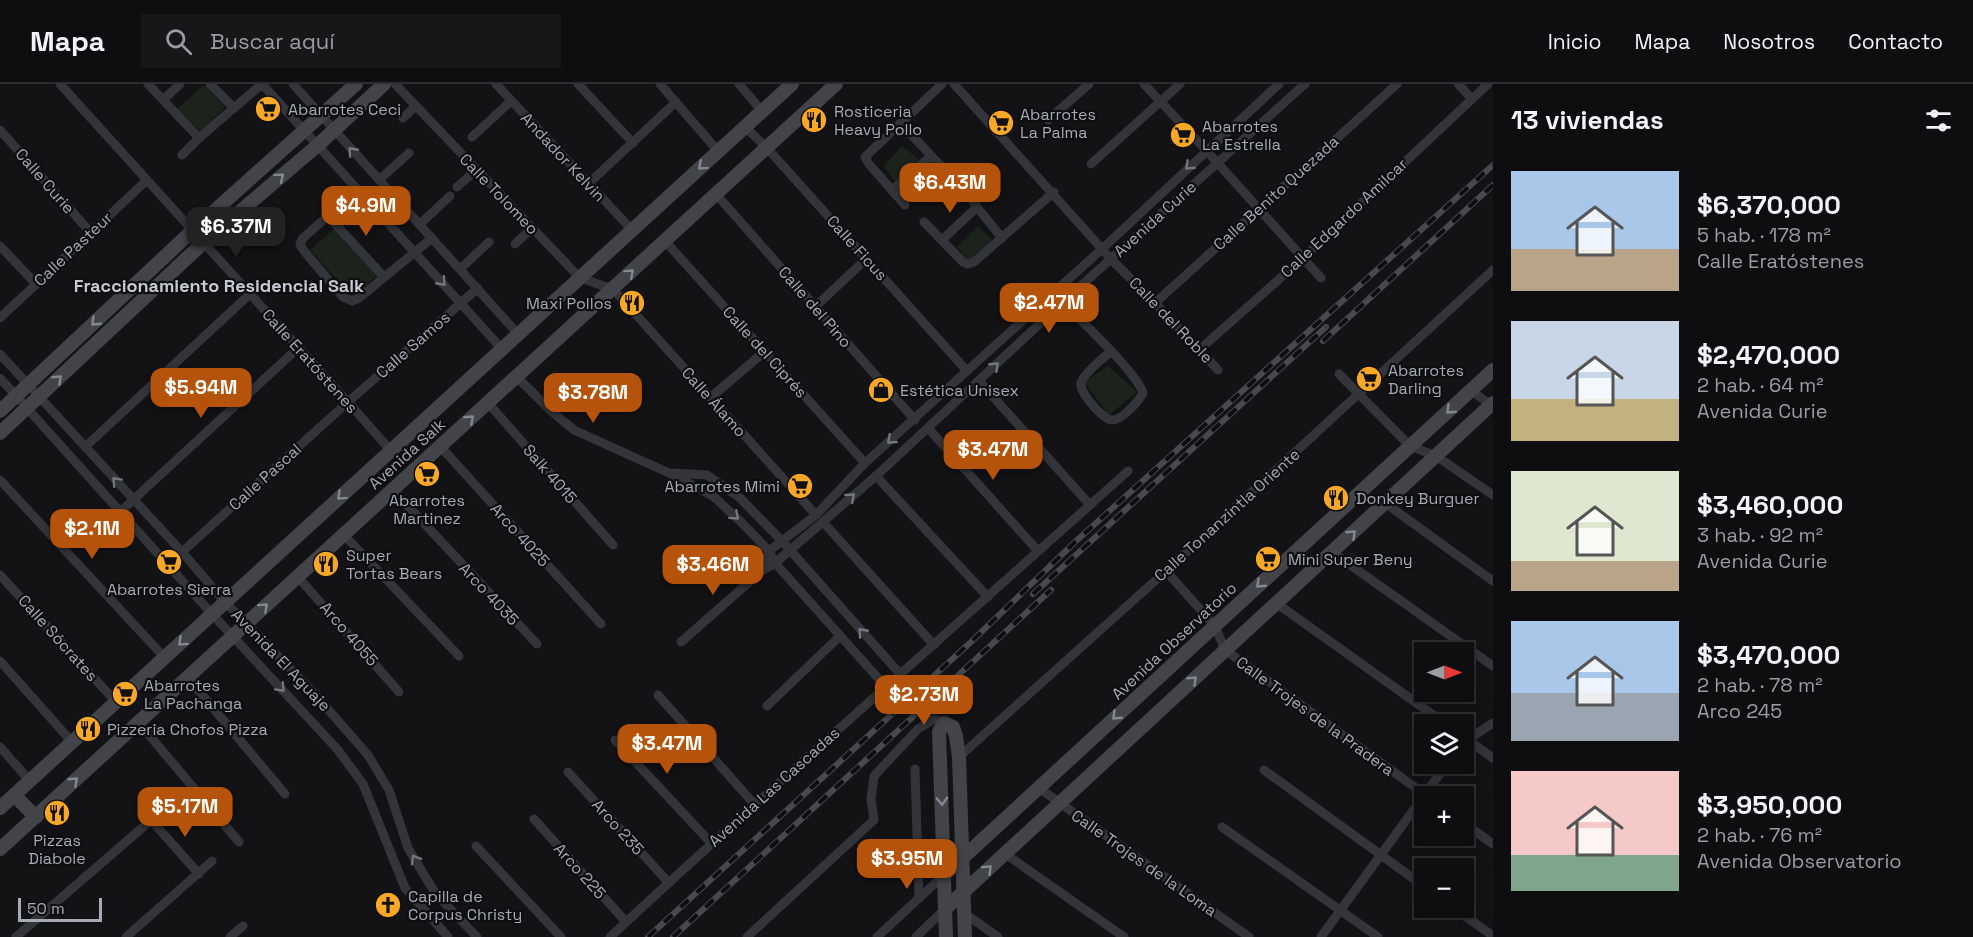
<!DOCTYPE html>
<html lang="es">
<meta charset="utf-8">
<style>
:root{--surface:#0e0e10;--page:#171719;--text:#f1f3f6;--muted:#9b9c9f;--line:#2e2e30;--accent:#b45309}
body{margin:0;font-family:"Space Grotesk",sans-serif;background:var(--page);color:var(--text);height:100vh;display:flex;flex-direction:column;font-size:22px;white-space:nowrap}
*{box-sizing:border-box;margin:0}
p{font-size:20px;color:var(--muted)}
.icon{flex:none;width:33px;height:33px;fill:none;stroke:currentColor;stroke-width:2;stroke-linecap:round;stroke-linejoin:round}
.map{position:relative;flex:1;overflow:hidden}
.side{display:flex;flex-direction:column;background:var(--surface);width:480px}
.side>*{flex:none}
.needle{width:39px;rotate:90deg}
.controls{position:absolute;left:1414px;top:558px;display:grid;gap:12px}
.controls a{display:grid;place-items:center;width:60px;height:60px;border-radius:0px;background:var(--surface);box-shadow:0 3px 15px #0003,0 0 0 2px var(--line);font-size:30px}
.scale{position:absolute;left:18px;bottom:15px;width:84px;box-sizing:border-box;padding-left:6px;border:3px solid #a4abb6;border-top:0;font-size:16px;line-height:21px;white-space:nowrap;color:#a4abb6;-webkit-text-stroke:4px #0e0e10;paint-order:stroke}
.price{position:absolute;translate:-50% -51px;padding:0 14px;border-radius:12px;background:var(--accent);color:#fff;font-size:20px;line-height:39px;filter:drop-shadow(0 2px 3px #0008)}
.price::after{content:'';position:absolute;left:50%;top:36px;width:18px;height:14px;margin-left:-9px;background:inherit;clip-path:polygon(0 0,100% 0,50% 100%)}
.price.on{background:#222;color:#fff}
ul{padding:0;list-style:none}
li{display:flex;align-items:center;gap:18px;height:150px;padding:0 18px}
li span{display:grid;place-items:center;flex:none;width:168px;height:120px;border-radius:0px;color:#555}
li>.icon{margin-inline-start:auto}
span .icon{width:72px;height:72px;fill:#fffc;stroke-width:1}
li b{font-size:26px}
h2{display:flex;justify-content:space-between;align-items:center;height:72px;padding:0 18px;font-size:26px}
header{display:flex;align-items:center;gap:36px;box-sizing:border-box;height:84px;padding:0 30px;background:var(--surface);border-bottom:2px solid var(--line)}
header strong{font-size:28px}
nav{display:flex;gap:33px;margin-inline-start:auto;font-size:21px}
.search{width:420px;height:54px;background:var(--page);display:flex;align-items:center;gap:15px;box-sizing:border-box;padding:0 21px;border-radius:0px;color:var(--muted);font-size:22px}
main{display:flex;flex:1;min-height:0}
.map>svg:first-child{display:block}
.green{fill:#1b231c}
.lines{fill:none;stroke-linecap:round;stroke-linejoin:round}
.street{stroke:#34353a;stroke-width:9}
.secondary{stroke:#42444a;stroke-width:14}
.rail-casing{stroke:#47494f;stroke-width:6}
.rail{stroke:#0e0e10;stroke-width:4;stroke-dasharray:11;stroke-linecap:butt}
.oneway{stroke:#72767e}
.oneway2{stroke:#828790}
.labels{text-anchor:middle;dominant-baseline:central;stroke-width:4.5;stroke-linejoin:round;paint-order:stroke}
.poi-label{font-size:16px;fill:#a4abb6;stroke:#0e0e10;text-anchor:start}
.street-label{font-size:16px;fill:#a4abb6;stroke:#0e0e10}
.neighbourhood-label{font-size:18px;font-weight:bold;fill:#c5c9d2;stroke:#0e0e10}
</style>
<header>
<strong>Mapa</strong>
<div class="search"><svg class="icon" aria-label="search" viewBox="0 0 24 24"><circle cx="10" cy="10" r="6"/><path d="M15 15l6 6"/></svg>Buscar aquí</div>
<nav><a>Inicio</a><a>Mapa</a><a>Nosotros</a><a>Contacto</a></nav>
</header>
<main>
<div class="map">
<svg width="1493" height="853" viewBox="0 0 1493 853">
<rect width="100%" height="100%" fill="#131315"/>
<g class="green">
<path d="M 204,1 L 225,23 L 201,48 L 177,25 Z"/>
<path d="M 902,62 L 919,76 L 895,97 L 884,82 Z"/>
<path d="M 978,142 L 992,156 L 969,176 L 957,163 Z"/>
<path d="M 335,144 L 378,190 L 354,214 L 310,166 Z"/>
<path d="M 1108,282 L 1137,308 L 1109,331 L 1084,298 Z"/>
</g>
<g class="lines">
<g class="street">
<path d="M 60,0 L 348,318 L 391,367"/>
<path d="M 148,0 L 199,54"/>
<path d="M 210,0 L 234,24"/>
<path d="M 262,0 L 502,265"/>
<path d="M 293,0 L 518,250"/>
<path d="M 395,0 L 580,194 L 613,205 L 816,431"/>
<path d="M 496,0 L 632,146"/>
<path d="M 578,0 L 633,59"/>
<path d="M 660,0 L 718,67"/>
<path d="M 739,0 L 762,27"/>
<path d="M 954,0 L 1111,175 L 1155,219 L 1218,286"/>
<path d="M 1144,0 L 1206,66 L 1321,194"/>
<path d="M 1458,0 L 1472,15"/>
<path d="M 163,16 L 180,0"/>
<path d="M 403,34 L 416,22"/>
<path d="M 1048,36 L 1089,0"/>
<path d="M 900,39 L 943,84"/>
<path d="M 745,43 L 767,64 L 967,287"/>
<path d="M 0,46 L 91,149"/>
<path d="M 472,53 L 511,17"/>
<path d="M 182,71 L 199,54 L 262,0"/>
<path d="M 1091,80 L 1180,0"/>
<path d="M 379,96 L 409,69"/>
<path d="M 588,100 L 676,18"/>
<path d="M 457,103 L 476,86"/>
<path d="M 963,103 L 977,123 L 1002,154"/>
<path d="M 357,106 L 302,155 L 300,161 L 304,167 L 343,213 L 352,217 L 359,214 L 432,154"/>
<path d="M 892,106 L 931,72"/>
<path d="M 716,110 L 915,336"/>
<path d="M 905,121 L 869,80 L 865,73 L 942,0"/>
<path d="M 328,132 L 384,193"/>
<path d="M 924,138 L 963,178 L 968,180 L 974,178 L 1054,108"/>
<path d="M 420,140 L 450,112"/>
<path d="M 942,156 L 977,123"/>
<path d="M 665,157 L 865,379"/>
<path d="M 515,160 L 532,144"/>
<path d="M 0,162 L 36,200"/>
<path d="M 460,185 L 489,158"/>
<path d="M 1063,218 C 1080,236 1137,289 1143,309 C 1139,317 1121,337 1112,336 C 1103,336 1079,308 1081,299 C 1083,290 1103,274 1110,268"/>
<path d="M 1155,219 L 1397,0"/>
<path d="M 815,223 L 866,175"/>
<path d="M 0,234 L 147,96"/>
<path d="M 1199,266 L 1303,174 L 1488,0"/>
<path d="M 0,270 L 182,468 L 225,518 L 311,606 L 368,671 L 389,706 L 408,764 L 421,786 L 436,810 L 477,853"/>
<path d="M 1339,290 L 1410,362 L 1436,372 L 1493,411"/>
<path d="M 517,293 L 550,326 L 574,346 L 669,389 L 713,412 L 742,439 L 769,467 L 775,479 L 887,604"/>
<path d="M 0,294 L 212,530 L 338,666 L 363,700 L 405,804 L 448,853"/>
<path d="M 979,297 L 1090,421"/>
<path d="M 1471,306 L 1493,323"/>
<path d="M 710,314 L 764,268"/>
<path d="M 488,319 L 613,461"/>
<path d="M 928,344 L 1038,467"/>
<path d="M 440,362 L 601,540"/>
<path d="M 85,363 L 250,210"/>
<path d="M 672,389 L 707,391 L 739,413 L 782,457 L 901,591"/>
<path d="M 876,392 L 988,513"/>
<path d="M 0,396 L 165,574"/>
<path d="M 393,406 L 537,560"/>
<path d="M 1385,419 L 1493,497"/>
<path d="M 121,427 L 298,264"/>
<path d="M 823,438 L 934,561"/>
<path d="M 344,451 L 459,572"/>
<path d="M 182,468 L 348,318 L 478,204"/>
<path d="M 1332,468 L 1493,582"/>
<path d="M 763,486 L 769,467 L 816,431 L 865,379 L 1103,164 L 1279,0"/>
<path d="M 1166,487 L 1215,542 L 1225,566 L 1427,712"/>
<path d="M 0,491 L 116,618"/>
<path d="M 298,493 L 399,608"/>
<path d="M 1276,519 L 1446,640"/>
<path d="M 681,558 L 763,486 L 775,479 L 876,392 L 1063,218 L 1305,0"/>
<path d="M 0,577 L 72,658"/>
<path d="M 188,594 L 285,710"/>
<path d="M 658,611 L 754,720"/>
<path d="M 767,622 L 840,552"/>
<path d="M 139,639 L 239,758"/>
<path d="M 1464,653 L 1493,674"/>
<path d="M 615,656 L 711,759"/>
<path d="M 1464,658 L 1493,639"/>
<path d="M 0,663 L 30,697"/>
<path d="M 959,673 L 1166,487 L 1493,186"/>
<path d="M 915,685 L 919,814"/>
<path d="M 1264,686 L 1425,803"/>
<path d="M 568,688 L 669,799"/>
<path d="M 1039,704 L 1249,853"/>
<path d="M 534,735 L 626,838"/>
<path d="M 151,736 L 199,790"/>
<path d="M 1464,739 L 1493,760"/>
<path d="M 1222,743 L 1378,853"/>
<path d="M 476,762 L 561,853"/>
<path d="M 1004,769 L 1124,853"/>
<path d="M 1454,824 L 1493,852"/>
<path d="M 964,829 L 998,853"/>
<path d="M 16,853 L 164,725"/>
<path d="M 126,853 L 212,777"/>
<path d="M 230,853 L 243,842"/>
<path d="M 610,853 C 780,695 955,542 1128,387"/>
<path d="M 747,853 L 874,736 L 871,715 L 874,692 L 918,645 L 934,635 L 944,639"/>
<path d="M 877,853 L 944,791"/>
<path d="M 916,853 L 945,825"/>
<path d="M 1321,853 L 1447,680"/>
</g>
<g class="secondary">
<path d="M 0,327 L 192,147 L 356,0"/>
<path d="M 0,349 L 203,159 L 318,61 L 384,0"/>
<path d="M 14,711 L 36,733"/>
<path d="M 0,724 L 792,0"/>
<path d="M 0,765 L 836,0"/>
<path d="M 944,791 L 1493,286"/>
<path d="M 945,825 L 1493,319"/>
<path d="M 946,853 L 939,648 L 944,639 L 953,643 L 956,652 L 959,673 L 965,853"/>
</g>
<g class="rail-casing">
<g id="rail">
<path d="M 1323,257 L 1493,101"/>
<path d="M 1033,510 L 1326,243"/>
<path d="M 648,853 L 972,557 L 1075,458 L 1493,81"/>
<path d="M 673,853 L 1051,506"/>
</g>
</g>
<use href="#rail" class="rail"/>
</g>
<defs><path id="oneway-chevron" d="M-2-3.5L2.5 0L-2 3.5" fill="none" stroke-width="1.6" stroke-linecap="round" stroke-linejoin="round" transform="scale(1.5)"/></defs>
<g class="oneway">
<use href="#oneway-chevron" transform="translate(352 67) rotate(-132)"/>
<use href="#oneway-chevron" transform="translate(1189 82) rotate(137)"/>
<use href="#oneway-chevron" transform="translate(442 198) rotate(48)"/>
<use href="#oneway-chevron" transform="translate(995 282) rotate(-43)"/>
<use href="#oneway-chevron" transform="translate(891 356) rotate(139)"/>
<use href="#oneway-chevron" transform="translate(116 397) rotate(-133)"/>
<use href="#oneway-chevron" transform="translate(851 413) rotate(-41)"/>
<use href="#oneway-chevron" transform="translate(735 432) rotate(42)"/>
<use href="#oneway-chevron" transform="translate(862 548) rotate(-132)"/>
<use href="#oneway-chevron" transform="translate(281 604) rotate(47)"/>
<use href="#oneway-chevron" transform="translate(415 775) rotate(-120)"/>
</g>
<g class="oneway2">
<use href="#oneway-chevron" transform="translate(702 82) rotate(138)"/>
<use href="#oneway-chevron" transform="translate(280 93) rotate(-40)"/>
<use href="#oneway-chevron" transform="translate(630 189) rotate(-42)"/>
<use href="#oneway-chevron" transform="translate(95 238) rotate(137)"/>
<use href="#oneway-chevron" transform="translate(58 295) rotate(-43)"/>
<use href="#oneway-chevron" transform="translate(1450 326) rotate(137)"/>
<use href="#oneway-chevron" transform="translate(470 335) rotate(-43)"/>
<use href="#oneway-chevron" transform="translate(341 412) rotate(138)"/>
<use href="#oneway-chevron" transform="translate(1352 450) rotate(-43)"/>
<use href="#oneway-chevron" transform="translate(1260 500) rotate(137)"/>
<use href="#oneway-chevron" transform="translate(264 523) rotate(-42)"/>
<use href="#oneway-chevron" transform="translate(182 558) rotate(138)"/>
<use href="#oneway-chevron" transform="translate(1193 596) rotate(-43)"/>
<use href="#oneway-chevron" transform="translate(1116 632) rotate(137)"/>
<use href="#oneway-chevron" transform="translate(74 697) rotate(-43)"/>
<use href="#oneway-chevron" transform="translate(942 717) rotate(88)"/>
<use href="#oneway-chevron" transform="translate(988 785) rotate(-44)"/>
</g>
<defs>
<g id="supermarket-disc" transform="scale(1.35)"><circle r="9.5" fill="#f9a727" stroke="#0e0e10"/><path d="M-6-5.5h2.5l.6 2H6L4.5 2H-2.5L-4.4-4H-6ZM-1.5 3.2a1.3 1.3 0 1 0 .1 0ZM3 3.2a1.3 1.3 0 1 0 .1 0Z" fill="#111"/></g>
<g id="restaurant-disc" transform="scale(1.35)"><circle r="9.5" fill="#f9a727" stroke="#0e0e10"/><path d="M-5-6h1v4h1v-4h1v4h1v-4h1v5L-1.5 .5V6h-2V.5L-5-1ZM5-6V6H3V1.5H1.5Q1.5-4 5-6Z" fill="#111"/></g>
<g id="shop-disc" transform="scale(1.35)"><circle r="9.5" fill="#f9a727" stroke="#0e0e10"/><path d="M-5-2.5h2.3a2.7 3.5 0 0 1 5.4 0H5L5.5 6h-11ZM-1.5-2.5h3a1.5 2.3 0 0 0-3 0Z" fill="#111"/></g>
<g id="church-disc" transform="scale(1.35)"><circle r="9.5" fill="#f9a727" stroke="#0e0e10"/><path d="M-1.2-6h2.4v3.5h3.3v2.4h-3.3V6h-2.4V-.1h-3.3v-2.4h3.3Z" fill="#111"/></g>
</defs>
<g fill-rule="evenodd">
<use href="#supermarket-disc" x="268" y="25"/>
<use href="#restaurant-disc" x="814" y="36"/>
<use href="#supermarket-disc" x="1001" y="39"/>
<use href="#supermarket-disc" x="1183" y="51"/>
<use href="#restaurant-disc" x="632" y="219"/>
<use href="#supermarket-disc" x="1369" y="295"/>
<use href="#shop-disc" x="881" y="306"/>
<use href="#supermarket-disc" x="427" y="390"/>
<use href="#supermarket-disc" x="800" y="402"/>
<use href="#restaurant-disc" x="1336" y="414"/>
<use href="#supermarket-disc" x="1268" y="475"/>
<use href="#supermarket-disc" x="169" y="478"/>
<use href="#restaurant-disc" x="326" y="480"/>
<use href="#supermarket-disc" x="125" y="610"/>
<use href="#restaurant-disc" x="88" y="645"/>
<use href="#restaurant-disc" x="57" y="729"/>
<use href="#church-disc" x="388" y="821"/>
</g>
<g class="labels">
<g class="poi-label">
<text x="288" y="25">Abarrotes Ceci</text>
<text x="834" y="27">Rosticeria<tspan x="834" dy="18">Heavy Pollo</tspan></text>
<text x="1020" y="30">Abarrotes<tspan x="1020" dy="18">La Palma</tspan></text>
<text x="1202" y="42">Abarrotes<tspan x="1202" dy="18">La Estrella</tspan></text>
<text x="612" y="219" text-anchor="end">Maxi Pollos</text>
<text x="1388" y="286">Abarrotes<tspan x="1388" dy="18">Darling</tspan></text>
<text x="900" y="306">Estética Unisex</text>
<text x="780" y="402" text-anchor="end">Abarrotes Mimi</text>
<text x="1356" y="414">Donkey Burguer</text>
<text x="427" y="416" text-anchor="middle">Abarrotes<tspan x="427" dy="18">Martinez</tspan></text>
<text x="346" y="471">Super<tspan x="346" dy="18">Tortas Bears</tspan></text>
<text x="1288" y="475">Mini Super Beny</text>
<text x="169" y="505" text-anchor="middle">Abarrotes Sierra</text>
<text x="144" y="601">Abarrotes<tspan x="144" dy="18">La Pachanga</tspan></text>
<text x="107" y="645">Pizzeria Chofos Pizza</text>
<text x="57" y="756" text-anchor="middle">Pizzas<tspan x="57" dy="18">Diabole</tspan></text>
<text x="408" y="812">Capilla de<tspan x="408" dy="18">Corpus Christy</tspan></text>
</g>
<g class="street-label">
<text transform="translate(563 73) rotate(47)">Andador Kelvin</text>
<text transform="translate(45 97) rotate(49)">Calle Curie</text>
<text transform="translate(1276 109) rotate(-42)">Calle Benito Quezada</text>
<text transform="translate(499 110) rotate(46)">Calle Tolomeo</text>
<text transform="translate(1344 134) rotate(-43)">Calle Edgardo Amilcar</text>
<text transform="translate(1155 135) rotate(-42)">Avenida Curie</text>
<text transform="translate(857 164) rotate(48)">Calle Ficus</text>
<text transform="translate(73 165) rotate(-43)">Calle Pasteur</text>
<text transform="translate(815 223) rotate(49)">Calle del Pino</text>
<text transform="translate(1171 236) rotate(46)">Calle del Roble</text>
<text transform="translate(413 261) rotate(-41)">Calle Samos</text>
<text transform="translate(765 268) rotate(48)">Calle del Ciprés</text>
<text transform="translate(310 277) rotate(48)">Calle Eratóstenes</text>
<text transform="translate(714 318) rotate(48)">Calle Álamo</text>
<text transform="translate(407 370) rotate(-42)">Avenida Salk</text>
<text transform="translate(550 390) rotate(49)">Salk 4015</text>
<text transform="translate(265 393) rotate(-42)">Calle Pascal</text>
<text transform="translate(1227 431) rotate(-42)">Calle Tonanzintla Oriente</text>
<text transform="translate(520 451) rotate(48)">Arco 4025</text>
<text transform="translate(489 510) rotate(47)">Arco 4035</text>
<text transform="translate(349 550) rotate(49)">Arco 4055</text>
<text transform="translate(58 554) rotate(48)">Calle Sócrates</text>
<text transform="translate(1174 557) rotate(-43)">Avenida Observatorio</text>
<text transform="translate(281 576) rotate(46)">Avenida El Aguaje</text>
<text transform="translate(1315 632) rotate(36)">Calle Trojes de la Pradera</text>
<text transform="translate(774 703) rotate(-42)">Avenida Las Cascadas</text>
<text transform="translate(618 743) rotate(48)">Arco 235</text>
<text transform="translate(1144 779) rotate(35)">Calle Trojes de la Loma</text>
<text transform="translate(580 787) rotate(48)">Arco 225</text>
</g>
<g class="neighbourhood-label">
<text x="219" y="201">Fraccionamiento Residencial Salk</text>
</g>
</g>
</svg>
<div class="controls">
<a><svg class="needle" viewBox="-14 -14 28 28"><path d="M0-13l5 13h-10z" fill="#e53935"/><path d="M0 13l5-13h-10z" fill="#9b9c9f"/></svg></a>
<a><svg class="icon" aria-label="layers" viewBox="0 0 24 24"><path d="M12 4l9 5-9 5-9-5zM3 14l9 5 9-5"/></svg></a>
<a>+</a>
<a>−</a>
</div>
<div class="scale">50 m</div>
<b class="price" style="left:950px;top:130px">$6.43M</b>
<b class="price" style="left:366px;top:153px">$4.9M</b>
<b class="price on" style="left:236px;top:174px">$6.37M</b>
<b class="price" style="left:1049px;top:250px">$2.47M</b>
<b class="price" style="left:201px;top:335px">$5.94M</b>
<b class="price" style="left:593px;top:340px">$3.78M</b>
<b class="price" style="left:993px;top:397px">$3.47M</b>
<b class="price" style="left:92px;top:476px">$2.1M</b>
<b class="price" style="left:713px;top:512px">$3.46M</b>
<b class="price" style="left:924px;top:642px">$2.73M</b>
<b class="price" style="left:667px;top:691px">$3.47M</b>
<b class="price" style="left:185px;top:754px">$5.17M</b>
<b class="price" style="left:907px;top:806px">$3.95M</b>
</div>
<section class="side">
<h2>13 viviendas<svg class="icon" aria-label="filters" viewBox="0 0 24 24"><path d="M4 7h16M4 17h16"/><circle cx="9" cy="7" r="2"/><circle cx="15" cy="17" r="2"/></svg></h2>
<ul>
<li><span style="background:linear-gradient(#a9c7e8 65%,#b9a48a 0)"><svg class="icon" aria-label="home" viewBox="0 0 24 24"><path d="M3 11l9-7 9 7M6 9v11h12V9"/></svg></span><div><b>$6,370,000</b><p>5 hab. · 178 m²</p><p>Calle Eratóstenes</p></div></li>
<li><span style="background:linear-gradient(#c9d6e8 65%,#c2b280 0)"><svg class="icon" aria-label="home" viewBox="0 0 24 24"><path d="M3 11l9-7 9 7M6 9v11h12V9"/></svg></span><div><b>$2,470,000</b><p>2 hab. · 64 m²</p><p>Avenida Curie</p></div></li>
<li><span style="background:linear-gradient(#dfe7d0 75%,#b9a48a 0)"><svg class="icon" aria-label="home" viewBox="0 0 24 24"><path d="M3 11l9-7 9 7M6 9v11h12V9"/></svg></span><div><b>$3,460,000</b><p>3 hab. · 92 m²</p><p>Avenida Curie</p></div></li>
<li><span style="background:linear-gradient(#a9c7e8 60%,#9aa5b1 0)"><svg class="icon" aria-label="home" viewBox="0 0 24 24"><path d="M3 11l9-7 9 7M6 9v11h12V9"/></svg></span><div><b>$3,470,000</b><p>2 hab. · 78 m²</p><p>Arco 245</p></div></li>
<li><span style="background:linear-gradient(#f6c9c9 70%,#7fa58c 0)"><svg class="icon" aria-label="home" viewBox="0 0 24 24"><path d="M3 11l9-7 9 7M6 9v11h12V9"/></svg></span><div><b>$3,950,000</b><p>2 hab. · 76 m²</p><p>Avenida Observatorio</p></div></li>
</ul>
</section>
</main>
